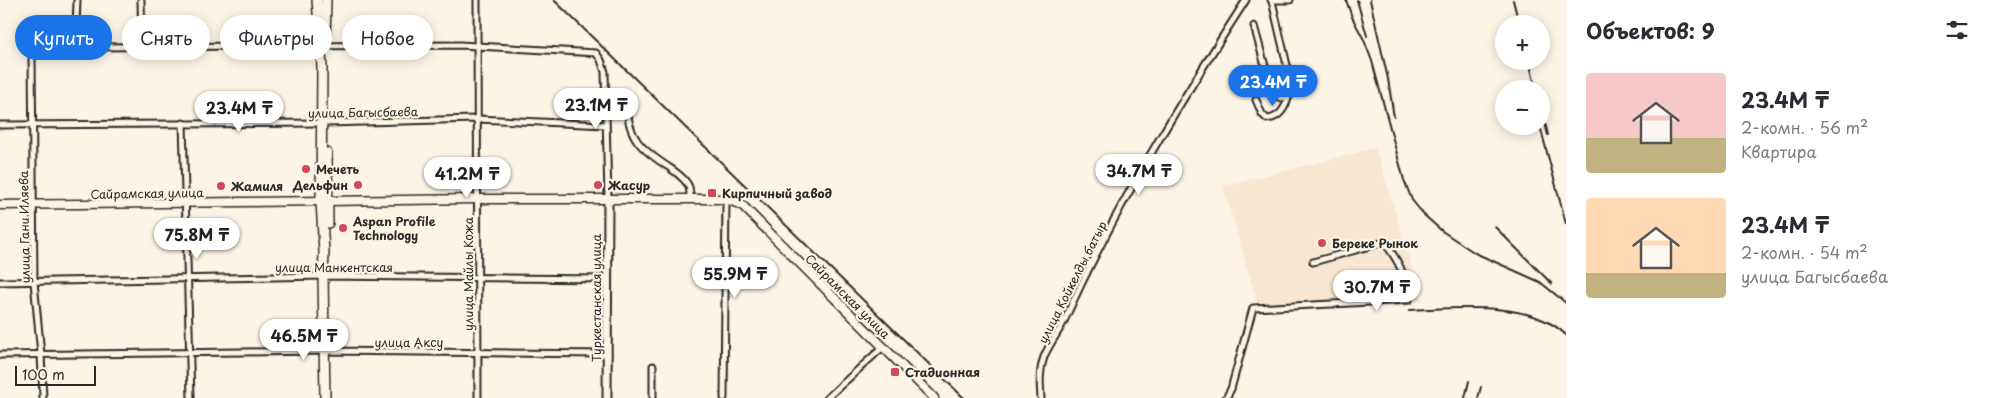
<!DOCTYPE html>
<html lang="ru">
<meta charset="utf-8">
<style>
:root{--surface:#fff;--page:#f2f2f3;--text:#2b2b33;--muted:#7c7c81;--accent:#1a73e8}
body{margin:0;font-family:"Playpen Sans",sans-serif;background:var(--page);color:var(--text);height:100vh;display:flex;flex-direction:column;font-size:19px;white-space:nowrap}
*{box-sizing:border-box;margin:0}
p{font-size:16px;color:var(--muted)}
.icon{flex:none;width:28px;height:28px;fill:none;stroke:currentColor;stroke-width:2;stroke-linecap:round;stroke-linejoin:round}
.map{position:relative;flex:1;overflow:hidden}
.panel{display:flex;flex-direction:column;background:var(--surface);width:425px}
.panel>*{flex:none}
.guide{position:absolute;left:15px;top:15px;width:475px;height:45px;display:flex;gap:10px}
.buttons{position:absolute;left:1495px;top:15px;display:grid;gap:10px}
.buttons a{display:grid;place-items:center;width:55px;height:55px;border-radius:50%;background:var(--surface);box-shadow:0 2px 12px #0003;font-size:25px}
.scale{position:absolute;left:15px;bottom:12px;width:81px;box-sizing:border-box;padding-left:5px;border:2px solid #2b2b2b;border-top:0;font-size:14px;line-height:18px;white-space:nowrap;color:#2b2b2b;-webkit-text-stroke:4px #fcf5e5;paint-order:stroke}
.price{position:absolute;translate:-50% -42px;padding:0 11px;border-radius:18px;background:#fff;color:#222;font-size:16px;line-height:32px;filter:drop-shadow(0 1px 2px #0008)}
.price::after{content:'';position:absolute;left:50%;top:30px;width:15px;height:11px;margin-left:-8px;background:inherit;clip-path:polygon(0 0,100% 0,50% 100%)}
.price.selected{background:var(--accent);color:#fff}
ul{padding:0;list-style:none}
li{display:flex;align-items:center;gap:15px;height:125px;padding:0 20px}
li span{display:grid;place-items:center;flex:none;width:140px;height:100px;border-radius:5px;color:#555}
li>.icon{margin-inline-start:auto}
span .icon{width:60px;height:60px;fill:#fffc;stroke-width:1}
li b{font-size:21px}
h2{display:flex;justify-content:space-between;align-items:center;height:60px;padding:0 20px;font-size:21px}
.pill{padding:0 18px;border-radius:22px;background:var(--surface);box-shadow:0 2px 12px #0003;font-size:18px;line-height:45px}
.pill.selected{background:var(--accent);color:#fff}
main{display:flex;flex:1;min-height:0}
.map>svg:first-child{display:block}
.built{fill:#f8e6d0}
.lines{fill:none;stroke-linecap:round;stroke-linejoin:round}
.minor-casing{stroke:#2b2b2b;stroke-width:9}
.tertiary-casing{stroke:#2b2b2b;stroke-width:11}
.secondary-casing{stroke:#2b2b2b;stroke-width:11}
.primary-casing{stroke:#2b2b2b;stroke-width:12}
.minor{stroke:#fcf5e5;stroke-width:5}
.tertiary{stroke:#fcf5e5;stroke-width:7}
.secondary{stroke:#fcf5e5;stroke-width:8}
.primary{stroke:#fcf5e5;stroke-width:9}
.rail{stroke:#2b2b2b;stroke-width:2}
.poi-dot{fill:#d1495b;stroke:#fcf5e5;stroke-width:2}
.labels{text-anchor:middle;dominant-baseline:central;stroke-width:4.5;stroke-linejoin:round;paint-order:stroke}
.street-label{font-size:12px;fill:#2b2b2b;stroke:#fcf5e5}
.poi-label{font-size:12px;font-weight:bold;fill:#2b2b2b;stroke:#fcf5e5;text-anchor:start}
</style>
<main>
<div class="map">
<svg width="1566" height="398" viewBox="0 0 1566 398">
<rect width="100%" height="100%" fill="#fcf5e5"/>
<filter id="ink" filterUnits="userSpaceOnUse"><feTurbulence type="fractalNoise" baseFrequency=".02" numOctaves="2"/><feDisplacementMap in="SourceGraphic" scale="10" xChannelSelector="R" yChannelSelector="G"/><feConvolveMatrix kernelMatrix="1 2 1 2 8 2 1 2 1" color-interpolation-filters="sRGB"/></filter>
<g filter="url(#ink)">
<path class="built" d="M 1376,148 L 1422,301 L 1258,305 L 1223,186 Z"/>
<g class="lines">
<g class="minor-casing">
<g id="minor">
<path d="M 77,0 C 77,15 72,41 90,47 L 460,45 L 596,53 L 601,60 L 605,72 L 608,198"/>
<path d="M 141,0 L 142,47"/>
<path d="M 477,0 L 478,398"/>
<path d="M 1271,0 L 1290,0"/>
<path d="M 1254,26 L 1273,95 L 1281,98 L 1289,96 L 1293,91 L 1272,1"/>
<path d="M 32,55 L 34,282 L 41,354 L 43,398"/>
<path d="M 606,98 L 626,101 L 627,103 C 627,138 642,150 670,168 C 677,173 686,179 689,187 C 690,191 690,196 690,199"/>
<path d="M 1256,100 L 1262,114 L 1267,119 C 1280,118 1285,108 1289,96"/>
<path d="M 183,123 L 191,398"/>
<path d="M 0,125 L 327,123 L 477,119 L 606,125"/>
<path d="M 0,282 L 323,276 L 608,279"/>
<path d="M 0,355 L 325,351 L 608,354"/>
<path d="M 653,366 L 653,398"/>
<path d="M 724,398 L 726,199"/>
<path d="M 827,398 L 883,347"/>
<path d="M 1041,398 C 1040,384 1039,371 1044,357 C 1050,342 1060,331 1066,317 C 1116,206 1180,102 1246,0"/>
<path d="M 1226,398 L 1231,389 L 1253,308 L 1409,300 C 1406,276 1399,261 1384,242 L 1313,262"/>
</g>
</g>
<g class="tertiary-casing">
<path id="tertiary" d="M 607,398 L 608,198"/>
</g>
<g class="secondary-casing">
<path id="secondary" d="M 0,205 L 477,199 L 726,199 L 742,205 L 934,398"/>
</g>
<g class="primary-casing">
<g id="primary">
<path d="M 317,0 L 322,67 L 321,201 L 324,253 L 323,276 L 325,398"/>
<path d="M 325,45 L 326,0"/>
<path d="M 327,153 L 328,223"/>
</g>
</g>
<use href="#minor" class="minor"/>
<use href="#tertiary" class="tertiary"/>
<use href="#secondary" class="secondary"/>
<use href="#primary" class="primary"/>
<g class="rail">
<path d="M 554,0 L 964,398"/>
<path d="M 1346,0 L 1352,17 L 1364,40 L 1372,61 L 1404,180 L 1412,200 L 1424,215 L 1442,231 L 1475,253 L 1540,282 L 1566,303"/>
<path d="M 1357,0 L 1367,36"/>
<path d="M 1370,0 L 1388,79 L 1394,117"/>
<path d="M 1513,0 L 1519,24"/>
<path d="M 1529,61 L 1536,89"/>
<path d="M 1541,107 L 1548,135"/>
<path d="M 1540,126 L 1566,224"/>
<path d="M 1495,227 L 1552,284"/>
<path d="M 1409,310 C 1455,308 1531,300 1566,335"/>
<path d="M 1465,398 L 1469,381"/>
<path d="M 1478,398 L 1481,387"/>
</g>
</g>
</g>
<g class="poi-dot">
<circle cx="306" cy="169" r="5"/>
<circle cx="358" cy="185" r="5"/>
<circle cx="598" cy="185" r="5"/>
<circle cx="221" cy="186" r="5"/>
<rect x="707" y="188" width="10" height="10" rx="2.5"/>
<circle cx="343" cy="228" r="5"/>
<circle cx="1322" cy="243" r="5"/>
<rect x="890" y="367" width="10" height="10" rx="2.5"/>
</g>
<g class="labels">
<g class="street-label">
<text transform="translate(363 112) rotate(-1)">улица Багысбаева</text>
<text transform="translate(147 193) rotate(-1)">Сайрамская улица</text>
<text transform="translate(24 227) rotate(-91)">улица Гани Иляева</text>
<text x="334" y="267">улица Манкентская</text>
<text transform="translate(468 274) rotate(-90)">улица Майлы Кожа</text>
<text transform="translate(1072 282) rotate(-63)">улица Койкелды батыр</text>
<text transform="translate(848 296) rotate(45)">Сайрамская улица</text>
<text transform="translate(596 298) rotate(-90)">Туркестанская улица</text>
<text x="409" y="342">улица Аксу</text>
</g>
<g class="poi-label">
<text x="316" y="169">Мечеть</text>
<text x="348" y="185" text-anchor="end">Дельфин</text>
<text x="608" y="185">Жасур</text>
<text x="231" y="186">Жамиля</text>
<text x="722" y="193">Кирпичный завод</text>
<text x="353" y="221">Aspan Profile<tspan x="353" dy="14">Technology</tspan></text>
<text x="1332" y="243">Береке Рынок</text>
<text x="905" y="372">Стадионная</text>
</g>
</g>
</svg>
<div class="buttons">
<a>+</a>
<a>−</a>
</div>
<div class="scale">100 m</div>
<b class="price selected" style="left:1273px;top:107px">23.4M ₸</b>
<b class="price" style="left:596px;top:130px">23.1M ₸</b>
<b class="price" style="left:239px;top:133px">23.4M ₸</b>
<b class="price" style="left:1139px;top:196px">34.7M ₸</b>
<b class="price" style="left:467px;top:199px">41.2M ₸</b>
<b class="price" style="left:197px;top:260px">75.8M ₸</b>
<b class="price" style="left:735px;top:299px">55.9M ₸</b>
<b class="price" style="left:1377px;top:312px">30.7M ₸</b>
<b class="price" style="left:304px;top:361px">46.5M ₸</b>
<div class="guide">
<a class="pill selected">Купить</a>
<a class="pill">Снять</a>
<a class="pill">Фильтры</a>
<a class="pill">Новое</a>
</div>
</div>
<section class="panel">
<h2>Объектов: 9<svg class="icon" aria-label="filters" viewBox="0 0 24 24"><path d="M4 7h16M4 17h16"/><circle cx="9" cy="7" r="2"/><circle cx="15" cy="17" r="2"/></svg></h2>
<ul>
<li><span style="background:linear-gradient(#f6c9c9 65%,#c2b280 0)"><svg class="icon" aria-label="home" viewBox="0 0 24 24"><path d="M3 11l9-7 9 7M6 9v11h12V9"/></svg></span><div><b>23.4M ₸</b><p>2-комн. · 56 m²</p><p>Квартира</p></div></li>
<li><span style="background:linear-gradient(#ffd9b3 75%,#c2b280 0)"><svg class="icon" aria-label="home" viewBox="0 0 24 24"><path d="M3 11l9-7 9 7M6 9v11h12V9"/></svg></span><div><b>23.4M ₸</b><p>2-комн. · 54 m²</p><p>улица Багысбаева</p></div></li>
</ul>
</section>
</main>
